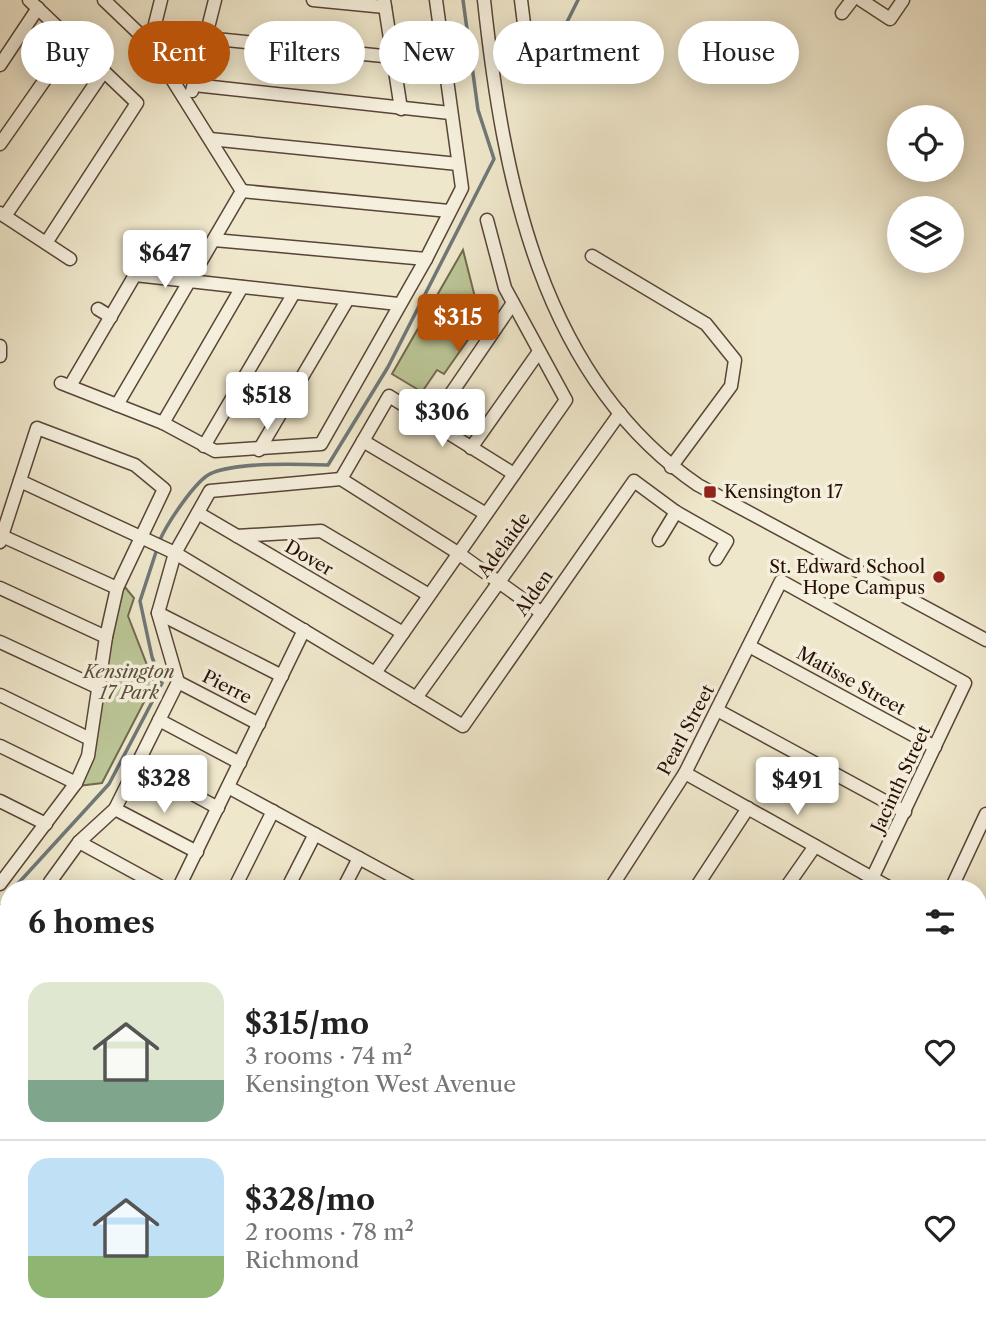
<!DOCTYPE html>
<meta charset="utf-8">
<style>
:root{--surface:#fff;--page:#f6f6f6;--text:#222;--muted:#767676;--line:#e0e0e0;--accent:#b45309}
body{margin:0;font-family:"Libre Caslon Text",serif;background:var(--page);color:var(--text);height:100vh;display:flex;flex-direction:column;font-size:26px;white-space:nowrap}
*{box-sizing:border-box;margin:0}
p{font-size:23px;color:var(--muted)}
.icon{flex:none;width:38px;height:38px;fill:none;stroke:currentColor;stroke-width:2;stroke-linecap:round;stroke-linejoin:round}
.map{position:relative;flex:1;overflow:hidden}
.sheet{position:absolute;left:0px;top:880px;width:987px;height:450px;display:flex;flex-direction:column;background:var(--surface);border-radius:28px 28px 0 0;box-shadow:0 4px 18px #0003}
.sheet>*{flex:none}
.guide{position:absolute;left:21px;top:21px;width:945px;height:63px;display:flex;gap:14px}
.tools{position:absolute;left:887px;top:105px;display:grid;gap:14px}
.tools a{display:grid;place-items:center;width:77px;height:77px;border-radius:50%;background:var(--surface);box-shadow:0 4px 18px #0003;font-size:35px}
.price{position:absolute;translate:-50% -60px;padding:0 16px;border-radius:7px;background:#fff;color:#222;font-size:23px;line-height:46px;filter:drop-shadow(0 2px 4px #0008)}
.price::after{content:'';position:absolute;left:50%;top:42px;width:21px;height:16px;margin-left:-10px;background:inherit;clip-path:polygon(0 0,100% 0,50% 100%)}
.price.active{background:var(--accent);color:#fff}
ul{padding:0;list-style:none}
li{display:flex;align-items:center;gap:21px;height:175px;padding:0 28px}
li+li{border-top:2px solid var(--line)}
li span{display:grid;place-items:center;flex:none;width:196px;height:140px;border-radius:21px;color:#555}
li>.icon{margin-inline-start:auto}
span .icon{width:84px;height:84px;fill:#fffc;stroke-width:1}
li b{font-size:30px}
h2{display:flex;justify-content:space-between;align-items:center;height:84px;padding:0 28px;font-size:30px}
.pill{padding:0 24px;border-radius:32px;background:var(--surface);box-shadow:0 4px 18px #0003;font-size:24px;line-height:63px}
.pill.active{background:var(--accent);color:#fff}
.map>svg:first-child{display:block}
.green{fill:#bbc596;stroke:#716a4e;stroke-width:2}
.lines{fill:none;stroke-linecap:round;stroke-linejoin:round}
.stream{stroke:#707777;stroke-width:3.5}
.minor-casing{stroke:#594537;stroke-width:15}
.minor{stroke:#f5efdd;stroke-width:12}
.poi-dot{fill:#8f2418;stroke:#f5efdd;stroke-width:2.5}
.labels{text-anchor:middle;dominant-baseline:central;stroke-width:7;stroke-linejoin:round;paint-order:stroke}
.poi-label{font-size:18px;fill:#270f06;stroke:#f5efdd;text-anchor:start}
.street-label{font-size:18px;fill:#270f06;stroke:#f5efdd}
.park-label{font-size:18px;font-style:italic;fill:#5b4f38;stroke:#f5efdd}
</style>
<div class="map">
<svg width="986" height="1329" viewBox="0 0 986 1329">
<rect width="100%" height="100%" fill="#efe7cb"/>
<filter id="stains"><feTurbulence type="fractalNoise" baseFrequency=".00286" numOctaves="4"/><feColorMatrix values="0 0 0 0 .2 0 0 0 0 .09 0 0 0 0 .02 0 0 0 .5 -.17"/></filter>
<radialGradient id="worn" r=".72"><stop offset=".6" stop-color="#630" stop-opacity="0"/><stop offset="1" stop-color="#630" stop-opacity=".3"/></radialGradient>
<g class="green">
<path d="M 463,250 L 481,321 L 444,374 L 437,370 L 422,392 L 392,374 Z"/>
<path d="M 124,586 L 134,598 L 128,616 L 154,683 L 102,783 L 78,786 L 96,735 L 118,602 Z"/>
</g>
<g class="lines">
<g class="stream">
<path d="M 526,77 L 532,59 L 545,41 L 551,41 L 565,26 L 578,0"/>
<path d="M 159,542 C 166,525 196,479 212,473 C 238,462 299,464 328,465 L 388,367 L 494,159 L 478,110 L 463,0"/>
<path d="M 13,889 L 109,784 L 162,683 L 152,657 L 140,601 L 157,549"/>
<path d="M 0,991 L 9,972"/>
<path d="M 978,1177 L 986,1169"/>
<path d="M 825,1329 L 832,1321"/>
</g>
<g class="minor-casing">
<g id="minor">
<path d="M 29,0 L 137,103 L 46,243"/>
<path d="M 104,0 L 150,44 L 242,191"/>
<path d="M 313,0 L 385,7"/>
<path d="M 384,0 L 401,109"/>
<path d="M 484,0 C 503,177 540,377 698,485 L 986,640"/>
<path d="M 521,0 L 525,32"/>
<path d="M 861,0 L 890,19 L 903,0"/>
<path d="M 842,13 L 852,0"/>
<path d="M 206,38 L 393,57"/>
<path d="M 150,44 L 161,0"/>
<path d="M 0,65 L 38,8"/>
<path d="M 194,85 L 450,113"/>
<path d="M 192,91 L 215,0"/>
<path d="M 210,139 L 458,164"/>
<path d="M 0,144 L 72,41"/>
<path d="M 242,191 L 449,211"/>
<path d="M 0,213 L 70,259"/>
<path d="M 5,216 L 104,71"/>
<path d="M 214,240 L 426,259"/>
<path d="M 592,256 L 706,324 L 735,360 L 731,386 L 671,467"/>
<path d="M 98,309 L 111,317"/>
<path d="M 0,346 L 0,356"/>
<path d="M 61,383 L 163,423 L 215,451 L 321,444 L 426,259 L 462,188 L 436,0"/>
<path d="M 70,386 L 135,275 L 398,304"/>
<path d="M 117,405 L 242,191"/>
<path d="M 163,423 L 242,287"/>
<path d="M 431,423 L 513,303"/>
<path d="M 363,441 L 486,514"/>
<path d="M 204,446 L 294,293"/>
<path d="M 471,448 L 538,353"/>
<path d="M 259,450 L 348,299"/>
<path d="M 341,479 L 389,396 L 514,474"/>
<path d="M 20,481 L 175,553 L 463,726 L 634,481 L 676,512 L 727,541 L 716,559"/>
<path d="M 198,513 L 403,633"/>
<path d="M 2,536 L 117,588"/>
<path d="M 237,536 L 321,531 L 429,595"/>
<path d="M 659,540 L 676,512"/>
<path d="M 0,542 L 37,428 L 135,465 L 164,489 L 117,588 L 106,637 L 88,756 L 76,783 L 0,884"/>
<path d="M 0,588 L 106,637"/>
<path d="M 158,613 L 282,676"/>
<path d="M 0,642 L 99,688"/>
<path d="M 749,646 L 935,747"/>
<path d="M 375,673 L 566,400 L 505,288 L 487,220"/>
<path d="M 178,682 L 259,724"/>
<path d="M 0,695 L 90,739"/>
<path d="M 416,698 L 620,413"/>
<path d="M 717,710 L 905,812"/>
<path d="M 159,720 L 240,763"/>
<path d="M 0,746 L 76,783"/>
<path d="M 138,764 L 218,808"/>
<path d="M 685,773 L 892,889"/>
<path d="M 228,787 L 416,889"/>
<path d="M 0,801 L 46,824"/>
<path d="M 115,809 L 197,852"/>
<path d="M 79,842 L 165,889"/>
<path d="M 63,889 L 50,882 L 79,842 L 115,809 L 178,682 L 158,613 L 175,553 L 210,491 L 341,479 L 458,553 L 542,613"/>
<path d="M 178,889 L 304,630"/>
<path d="M 234,889 L 273,811"/>
<path d="M 287,889 L 315,834"/>
<path d="M 343,889 L 359,858"/>
<path d="M 610,889 L 685,773 L 781,581 L 965,683 L 867,889"/>
<path d="M 695,889 L 748,808"/>
<path d="M 785,889 L 815,846"/>
<path d="M 951,889 L 986,814"/>
<path d="M 0,911 L 9,916"/>
<path d="M 978,1002 L 986,986"/>
<path d="M 978,1069 L 986,1075"/>
<path d="M 978,1117 L 986,1110"/>
<path d="M 978,1193 L 986,1185"/>
<path d="M 0,1292 L 9,1297"/>
<path d="M 55,1321 L 72,1329"/>
<path d="M 158,1321 L 177,1329"/>
<path d="M 22,1329 L 27,1321"/>
<path d="M 231,1329 L 234,1321"/>
<path d="M 842,1329 L 850,1321"/>
</g>
</g>
<use href="#minor" class="minor"/>
</g>
<g class="poi-dot">
<rect x="703" y="485" width="14" height="14" rx="3.5"/>
<circle cx="939" cy="577" r="7"/>
</g>
<g class="labels">
<g class="poi-label">
<text x="724" y="492">Kensington 17</text>
<text x="925" y="567" text-anchor="end">St. Edward School<tspan x="925" dy="21">Hope Campus</tspan></text>
</g>
<g class="street-label">
<text transform="translate(504 545) rotate(-54)">Adelaide</text>
<text transform="translate(309 558) rotate(30)">Dover</text>
<text transform="translate(534 593) rotate(-55)">Alden</text>
<text transform="translate(851 681) rotate(29)">Matisse Street</text>
<text transform="translate(227 687) rotate(27)">Pierre</text>
<text transform="translate(686 730) rotate(-62)">Pearl Street</text>
<text transform="translate(901 779) rotate(-65)">Jacinth Street</text>
</g>
<g class="park-label">
<text x="129" y="672">Kensington<tspan x="129" dy="21">17 Park</tspan></text>
</g>
</g>
<rect width="100%" height="100%" filter="url(#stains)"/>
<rect width="100%" height="100%" fill="url(#worn)"/>
</svg>
<div class="tools">
<a><svg class="icon" aria-label="locate" viewBox="0 0 24 24"><circle cx="12" cy="12" r="6"/><path d="M12 2v4M12 18v4M2 12h4M18 12h4"/></svg></a>
<a><svg class="icon" aria-label="layers" viewBox="0 0 24 24"><path d="M12 4l9 5-9 5-9-5zM3 14l9 5 9-5"/></svg></a>
</div>
<b class="price" style="left:165px;top:290px">$647</b>
<b class="price active" style="left:458px;top:354px">$315</b>
<b class="price" style="left:267px;top:432px">$518</b>
<b class="price" style="left:442px;top:449px">$306</b>
<b class="price" style="left:164px;top:815px">$328</b>
<b class="price" style="left:797px;top:817px">$491</b>
<div class="guide">
<a class="pill">Buy</a>
<a class="pill active">Rent</a>
<a class="pill">Filters</a>
<a class="pill">New</a>
<a class="pill">Apartment</a>
<a class="pill">House</a>
</div>
<section class="sheet">
<h2>6 homes<svg class="icon" aria-label="filters" viewBox="0 0 24 24"><path d="M4 7h16M4 17h16"/><circle cx="9" cy="7" r="2"/><circle cx="15" cy="17" r="2"/></svg></h2>
<ul>
<li><span style="background:linear-gradient(#dfe7d0 70%,#7fa58c 0)"><svg class="icon" aria-label="home" viewBox="0 0 24 24"><path d="M3 11l9-7 9 7M6 9v11h12V9"/></svg></span><div><b>$315/mo</b><p>3 rooms · 74 m²</p><p>Kensington West Avenue</p></div><svg class="icon" aria-label="heart" viewBox="0 0 24 24"><path d="M12 20l-8-8c-3-5 5-10 8-4 3-6 11-1 8 4z"/></svg></li>
<li><span style="background:linear-gradient(#bfe0f5 70%,#8fb573 0)"><svg class="icon" aria-label="home" viewBox="0 0 24 24"><path d="M3 11l9-7 9 7M6 9v11h12V9"/></svg></span><div><b>$328/mo</b><p>2 rooms · 78 m²</p><p>Richmond</p></div><svg class="icon" aria-label="heart" viewBox="0 0 24 24"><path d="M12 20l-8-8c-3-5 5-10 8-4 3-6 11-1 8 4z"/></svg></li>
</ul>
</section>
</div>
